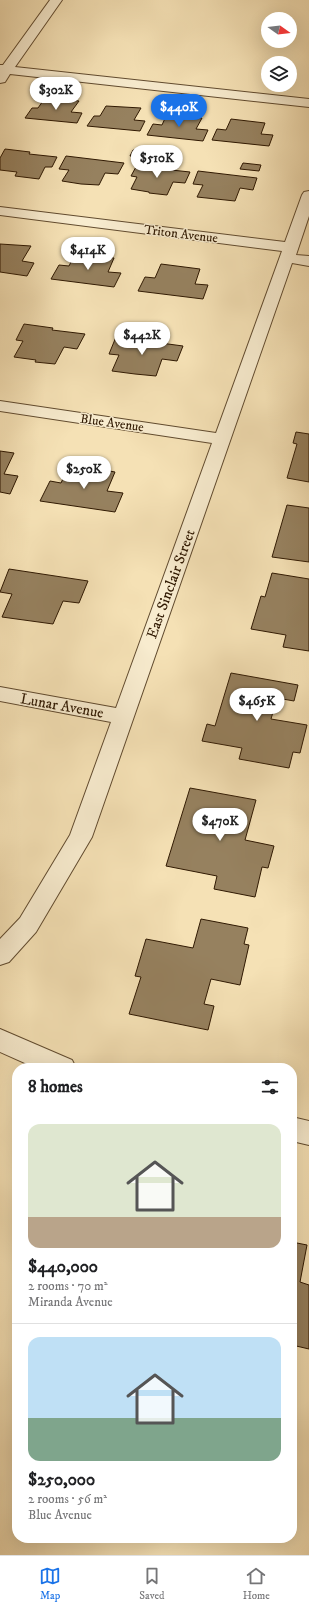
<!DOCTYPE html>
<meta charset="utf-8">
<style>
:root{--surface:#fff;--page:#f2f2f2;--text:#202124;--muted:#757577;--line:#e0e0e0;--accent:#1a73e8}
body{margin:0;font-family:"IM FELL DW Pica",serif;background:var(--page);color:var(--text);height:100vh;display:flex;flex-direction:column;font-size:15px;white-space:nowrap}
*{box-sizing:border-box;margin:0}
p{font-size:13px;color:var(--muted)}
.icon{flex:none;width:22px;height:22px;fill:none;stroke:currentColor;stroke-width:2;stroke-linecap:round;stroke-linejoin:round}
.map{position:relative;flex:1;overflow:hidden}
.sheet{position:absolute;left:12px;top:1063px;width:285px;height:480px;display:flex;flex-direction:column;background:var(--surface);border-radius:16px;box-shadow:0 4px 16px #0002}
.sheet>*{flex:none}
.needle{width:26px;rotate:104deg}
.buttons{position:absolute;left:261px;top:12px;display:grid;gap:8px}
.buttons a{display:grid;place-items:center;width:36px;height:36px;border-radius:50%;background:var(--surface);box-shadow:0 4px 16px #0002;font-size:20px}
.price{position:absolute;translate:-50% -34px;padding:0 9px;border-radius:14px;background:#fff;color:#222;font-size:13px;line-height:26px;filter:drop-shadow(0 1px 2px #0008)}
.price::after{content:'';position:absolute;left:50%;top:24px;width:12px;height:9px;margin-left:-6px;background:inherit;clip-path:polygon(0 0,100% 0,50% 100%)}
.price.selected{background:var(--accent);color:#fff}
ul{padding:0;list-style:none}
li{display:grid;align-content:center;gap:8px;height:212px;padding:0 16px}
li+li{border-top:1px solid var(--line)}
li span{display:grid;place-items:center;height:124px;border-radius:12px;color:#555}
li>.icon{margin-inline-start:auto}
span .icon{width:72px;height:72px;fill:#fffc;stroke-width:1}
li b{font-size:17px}
h2{display:flex;justify-content:space-between;align-items:center;height:48px;padding:0 16px;font-size:17px}
.dock{display:flex;justify-content:space-around;align-items:center;height:56px;border-top:1px solid var(--line);background:var(--surface);font-size:11px;color:var(--muted)}
.dock a{display:grid;justify-items:center;gap:2px}
.dock .selected{color:var(--accent)}
.map>svg:first-child{display:block}
.building{fill:#96815f;stroke:#301902}
.lines{fill:none;stroke-linecap:round;stroke-linejoin:round}
.minor-casing{stroke:#614b2f;stroke-width:2}
.minor{fill:#f8eccf;fill-rule:evenodd}
.labels{text-anchor:middle;dominant-baseline:central;stroke-width:3;stroke-linejoin:round;paint-order:stroke}
.far-street-label{font-size:13px;fill:#301902;stroke:#f8eccf}
.street-label{font-size:15px;fill:#301902;stroke:#f8eccf}
</style>
<div class="map">
<svg width="309" height="1555" viewBox="0 0 309 1555">
<rect width="100%" height="100%" fill="#f5e1b5"/>
<filter id="stains"><feTurbulence type="fractalNoise" baseFrequency=".005" numOctaves="4"/><feColorMatrix values="0 0 0 0 .2 0 0 0 0 .09 0 0 0 0 .02 0 0 0 .5 -.17"/></filter>
<radialGradient id="worn" r=".72"><stop offset=".6" stop-color="#630" stop-opacity="0"/><stop offset="1" stop-color="#630" stop-opacity=".3"/></radialGradient>
<g class="building">
<path d="M 45,98 L 79,101 L 71,112 L 82,113 L 77,123 L 25,118 L 32,108 L 38,108 Z"/>
<path d="M 106,106 L 141,108 L 134,120 L 145,121 L 140,131 L 87,126 L 94,116 L 100,116 Z"/>
<path d="M 167,114 L 202,118 L 196,129 L 208,130 L 203,141 L 147,135 L 153,124 L 162,125 Z"/>
<path d="M 231,119 L 265,123 L 261,134 L 273,135 L 269,146 L 212,140 L 217,129 L 226,130 Z"/>
<path d="M 5,149 L 30,152 L 29,154 L 57,157 L 52,167 L 45,167 L 39,179 L 15,176 L 17,172 L 0,170 L 0,158 Z"/>
<path d="M 133,150 L 147,151 L 144,157 L 130,156 Z"/>
<path d="M 66,156 L 124,163 L 118,174 L 105,173 L 99,185 L 81,184 L 62,181 L 69,170 L 59,169 Z"/>
<path d="M 243,163 L 261,165 L 259,171 L 240,169 Z"/>
<path d="M 137,165 L 162,168 L 162,169 L 190,172 L 185,183 L 173,182 L 167,195 L 149,193 L 149,192 L 131,189 L 137,177 L 131,176 Z"/>
<path d="M 198,171 L 257,178 L 253,190 L 240,188 L 235,201 L 197,197 L 203,185 L 193,184 Z"/>
<path d="M 0,244 L 31,246 L 22,261 L 34,263 L 27,276 L 0,272 Z"/>
<path d="M 76,252 L 114,258 L 108,272 L 121,273 L 114,287 L 51,279 L 59,265 L 69,266 Z"/>
<path d="M 161,264 L 200,269 L 195,284 L 208,285 L 203,299 L 138,291 L 145,277 L 155,278 Z"/>
<path d="M 24,324 L 53,328 L 52,330 L 85,334 L 77,349 L 64,347 L 55,364 L 35,362 L 36,360 L 14,357 L 23,341 L 16,340 Z"/>
<path d="M 116,337 L 183,346 L 177,361 L 162,359 L 156,376 L 135,374 L 112,371 L 119,355 L 109,354 Z"/>
<path d="M 296,432 L 309,434 L 309,482 L 287,478 L 297,444 L 293,443 Z"/>
<path d="M 0,451 L 14,453 L 4,474 L 18,476 L 10,494 L 0,492 Z"/>
<path d="M 70,464 L 115,472 L 107,491 L 123,493 L 115,512 L 40,501 L 50,481 L 61,483 Z"/>
<path d="M 287,505 L 309,508 L 309,562 L 272,557 Z"/>
<path d="M 9,569 L 88,581 L 79,603 L 63,601 L 53,624 L 2,617 L 12,594 L 0,592 Z"/>
<path d="M 272,573 L 309,579 L 309,651 L 283,647 L 286,635 L 251,629 L 261,596 L 265,597 Z"/>
<path d="M 231,673 L 298,685 L 294,701 L 277,698 L 271,719 L 307,725 L 300,753 L 293,752 L 289,768 L 239,759 L 242,748 L 202,741 L 207,724 L 215,726 Z"/>
<path d="M 190,788 L 256,800 L 245,840 L 274,846 L 268,868 L 262,867 L 255,897 L 214,889 L 217,876 L 166,866 Z"/>
<path d="M 201,919 L 248,928 L 244,944 L 249,945 L 240,985 L 211,979 L 204,1004 L 214,1006 L 208,1030 L 129,1014 L 141,977 L 135,976 L 146,939 L 193,948 Z"/>
<path d="M 292,1242 L 307,1245 L 300,1282 L 309,1285 L 309,1349 L 292,1345 Z"/>
</g>
<g class="lines">
<g class="minor-casing">
<g id="minor">
<path d="M 50,0 L 62,0 L 15,67 L 309,99 L 309,107 L 10,74 L 5,82 L 0,83 L 0,65 L 3,65 Z"/>
<path d="M 309,191 L 309,216 L 296,255 L 309,256 L 309,266 L 292,263 L 92,837 L 36,932 L 9,962 L 0,965 L 0,939 L 20,918 L 70,835 L 111,722 L 0,701 L 0,687 L 116,708 L 212,443 L 0,411 L 0,401 L 216,433 L 282,251 L 0,215 L 0,207 L 285,242 L 302,195 L 304,192 Z"/>
<path d="M 0,1029 L 72,1060 L 76,1068 L 36,1068 L 0,1052 Z"/>
<path d="M 292,1117 L 309,1121 L 309,1145 L 292,1141 Z"/>
</g>
</g>
<use href="#minor" class="minor"/>
</g>
<g class="labels">
<g class="far-street-label">
<text transform="translate(181 234) rotate(7)">Triton Avenue</text>
<text transform="translate(112 423) rotate(8)">Blue Avenue</text>
</g>
<g class="street-label">
<text transform="translate(171 584) rotate(-70)">East Sinclair Street</text>
<text transform="translate(62 706) rotate(10)">Lunar Avenue</text>
</g>
</g>
<rect width="100%" height="100%" filter="url(#stains)"/>
<rect width="100%" height="100%" fill="url(#worn)"/>
</svg>
<div class="buttons">
<a><svg class="needle" viewBox="-14 -14 28 28"><path d="M0-13l5 13h-10z" fill="#e53935"/><path d="M0 13l5-13h-10z" fill="#757577"/></svg></a>
<a><svg class="icon" aria-label="layers" viewBox="0 0 24 24"><path d="M12 4l9 5-9 5-9-5zM3 14l9 5 9-5"/></svg></a>
</div>
<b class="price" style="left:56px;top:111px">$302K</b>
<b class="price selected" style="left:179px;top:128px">$440K</b>
<b class="price" style="left:157px;top:179px">$510K</b>
<b class="price" style="left:88px;top:271px">$414K</b>
<b class="price" style="left:142px;top:356px">$442K</b>
<b class="price" style="left:84px;top:490px">$250K</b>
<b class="price" style="left:257px;top:722px">$465K</b>
<b class="price" style="left:220px;top:842px">$470K</b>
<section class="sheet">
<h2>8 homes<svg class="icon" aria-label="filters" viewBox="0 0 24 24"><path d="M4 7h16M4 17h16"/><circle cx="9" cy="7" r="2"/><circle cx="15" cy="17" r="2"/></svg></h2>
<ul>
<li><span style="background:linear-gradient(#dfe7d0 75%,#b9a48a 0)"><svg class="icon" aria-label="home" viewBox="0 0 24 24"><path d="M3 11l9-7 9 7M6 9v11h12V9"/></svg></span><div><b>$440,000</b><p>2 rooms · 70 m²</p><p>Miranda Avenue</p></div></li>
<li><span style="background:linear-gradient(#bfe0f5 65%,#7fa58c 0)"><svg class="icon" aria-label="home" viewBox="0 0 24 24"><path d="M3 11l9-7 9 7M6 9v11h12V9"/></svg></span><div><b>$250,000</b><p>2 rooms · 56 m²</p><p>Blue Avenue</p></div></li>
</ul>
</section>
</div>
<nav class="dock">
<a class="selected"><svg class="icon" aria-label="map" viewBox="0 0 24 24"><path d="M3 6l6-2 6 2 6-2v14l-6 2-6-2-6 2zM9 4v14M15 6v14"/></svg>Map</a>
<a><svg class="icon" aria-label="saved" viewBox="0 0 24 24"><path d="M7 4h10v16l-5-4-5 4z"/></svg>Saved</a>
<a><svg class="icon" aria-label="home" viewBox="0 0 24 24"><path d="M3 11l9-7 9 7M6 9v11h12V9"/></svg>Home</a>
</nav>
